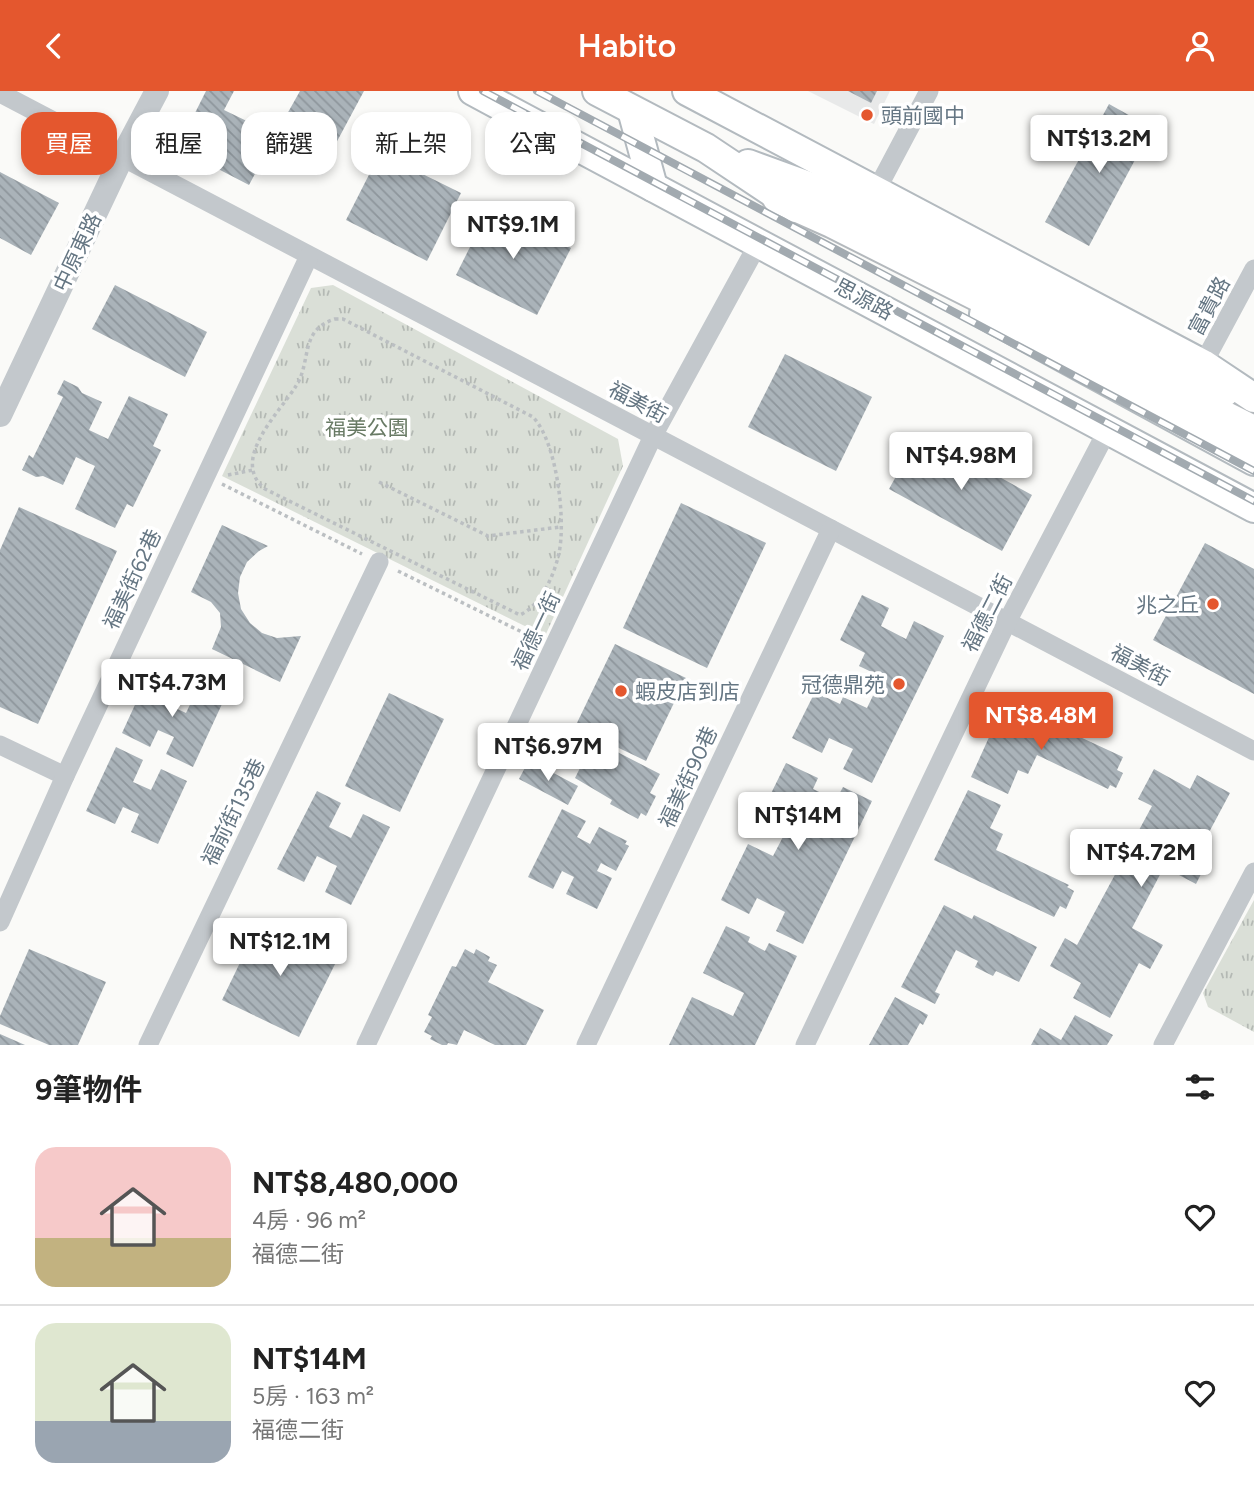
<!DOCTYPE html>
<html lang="zh-TW">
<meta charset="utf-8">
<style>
:root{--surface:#fff;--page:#f2f2f2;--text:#222;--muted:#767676;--line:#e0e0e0;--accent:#e4572e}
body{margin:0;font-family:Figtree,"Noto Sans TC",sans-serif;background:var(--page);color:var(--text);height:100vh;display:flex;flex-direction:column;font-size:26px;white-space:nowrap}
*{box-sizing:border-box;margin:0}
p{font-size:23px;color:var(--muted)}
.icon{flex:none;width:38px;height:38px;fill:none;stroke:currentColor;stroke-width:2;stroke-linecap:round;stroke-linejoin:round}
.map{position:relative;height:954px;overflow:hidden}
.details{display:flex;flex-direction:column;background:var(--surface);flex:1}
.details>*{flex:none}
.banner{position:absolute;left:21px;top:21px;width:700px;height:63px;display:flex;gap:14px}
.price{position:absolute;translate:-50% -60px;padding:0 16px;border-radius:7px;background:#fff;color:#222;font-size:23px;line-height:46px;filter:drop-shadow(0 2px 4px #0008)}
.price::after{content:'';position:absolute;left:50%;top:42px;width:21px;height:16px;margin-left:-10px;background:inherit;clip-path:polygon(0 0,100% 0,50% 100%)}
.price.on{background:var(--accent);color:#fff}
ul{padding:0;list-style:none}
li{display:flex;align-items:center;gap:21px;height:175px;padding:0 35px}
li+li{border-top:2px solid var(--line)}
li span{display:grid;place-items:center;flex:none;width:196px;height:140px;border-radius:21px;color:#555}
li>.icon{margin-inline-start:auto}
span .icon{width:84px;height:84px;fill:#fffc;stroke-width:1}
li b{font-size:30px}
h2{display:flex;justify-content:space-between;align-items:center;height:84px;padding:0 35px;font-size:30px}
.pill{padding:0 24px;border-radius:21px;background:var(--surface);box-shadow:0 4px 10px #0003;font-size:24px;line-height:63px}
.pill.on{background:var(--accent);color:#fff}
header{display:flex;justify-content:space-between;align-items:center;height:91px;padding:0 35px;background:var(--accent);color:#fff;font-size:32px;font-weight:600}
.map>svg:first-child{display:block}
.built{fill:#e8e9e9}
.park{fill:url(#park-tufts)}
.building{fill:url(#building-back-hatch)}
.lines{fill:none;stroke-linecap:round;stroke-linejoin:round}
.secondary-casing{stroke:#b3babf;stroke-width:32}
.trunk-casing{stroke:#b4b9bd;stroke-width:37}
.path{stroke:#bbbfc2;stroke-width:3.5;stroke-dasharray:3.5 3.5;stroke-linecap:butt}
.minor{stroke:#c3c8cc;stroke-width:19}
.tertiary{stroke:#c3c8cc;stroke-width:24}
.secondary{stroke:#fff;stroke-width:28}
.trunk{stroke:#fff;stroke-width:33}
.rail-casing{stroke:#a2aab0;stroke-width:8}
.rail{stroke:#fff;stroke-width:5;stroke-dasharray:16;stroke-linecap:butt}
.poi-dot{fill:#e4572e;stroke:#fff;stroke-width:2.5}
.labels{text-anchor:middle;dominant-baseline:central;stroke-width:7;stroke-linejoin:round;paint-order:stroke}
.poi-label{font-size:21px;fill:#657683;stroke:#fff;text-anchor:start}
.street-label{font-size:21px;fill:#657683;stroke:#fff}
.park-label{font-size:21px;fill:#687a64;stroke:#fff}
</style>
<header><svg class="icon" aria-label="back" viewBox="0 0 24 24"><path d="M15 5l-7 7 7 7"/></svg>Habito<svg class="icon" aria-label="person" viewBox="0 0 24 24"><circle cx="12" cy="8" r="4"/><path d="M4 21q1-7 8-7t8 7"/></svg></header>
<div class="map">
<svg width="1254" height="954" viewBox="0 0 1254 954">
<defs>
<pattern id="park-tufts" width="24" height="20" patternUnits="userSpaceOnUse" patternTransform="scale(1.75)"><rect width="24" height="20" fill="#dadfd7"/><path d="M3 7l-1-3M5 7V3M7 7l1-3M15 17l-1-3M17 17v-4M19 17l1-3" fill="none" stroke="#b4b9b4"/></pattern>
<pattern id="building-back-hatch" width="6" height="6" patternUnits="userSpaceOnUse" patternTransform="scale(1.75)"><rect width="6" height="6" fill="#aab3b9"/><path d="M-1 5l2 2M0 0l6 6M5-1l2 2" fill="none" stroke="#8e969c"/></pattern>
</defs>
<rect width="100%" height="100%" fill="#fafaf8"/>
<path class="built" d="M 808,0 L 890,0 L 874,33 Z"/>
<g class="park">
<path d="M 333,194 L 618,348 L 623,375 L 545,545 L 222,385 L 311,197 Z"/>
<path d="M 1254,809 L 1254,941 L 1208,916 L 1203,902 Z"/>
</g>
<g class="building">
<path d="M 206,0 L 234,0 L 224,19 L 263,38 L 282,32 L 300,0 L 364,0 L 327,69 L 292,51 L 284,53 L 275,56 L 265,64 L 249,94 L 172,54 L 178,44 L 191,30 Z"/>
<path d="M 848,0 L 877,0 L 871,12 Z"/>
<path d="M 1109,13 L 1152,37 L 1089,155 L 1045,131 Z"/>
<path d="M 380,62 L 461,102 L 427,170 L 346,129 Z"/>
<path d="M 0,81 L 59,112 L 31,164 L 0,147 Z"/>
<path d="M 490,116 L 571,157 L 537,224 L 456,184 Z"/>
<path d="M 115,194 L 207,241 L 185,286 L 92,238 Z"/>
<path d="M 785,263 L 872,306 L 836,380 L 748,336 Z"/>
<path d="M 64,289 L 78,296 L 82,302 L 102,311 L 89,339 L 108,348 L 129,305 L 168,323 L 153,355 L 161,359 L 133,416 L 127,413 L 115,437 L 75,418 L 95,375 L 76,366 L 63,394 L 43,385 L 36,386 L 22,379 L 29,364 L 33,367 L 63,306 L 57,303 Z"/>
<path d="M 920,342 L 1032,404 L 1002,460 L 889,398 Z"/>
<path d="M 681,412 L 766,452 L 707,577 L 623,537 Z"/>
<path d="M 19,416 L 117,460 L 38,633 L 0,616 L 0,459 Z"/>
<path d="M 222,434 L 268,455 L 259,460 L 247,471 L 240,486 L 238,502 L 241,518 L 250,532 L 262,542 L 277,547 L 301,545 L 280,591 L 212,558 L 221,536 L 220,522 L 211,511 L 191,501 Z"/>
<path d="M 1205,452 L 1254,478 L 1254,603 L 1153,549 Z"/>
<path d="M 862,504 L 889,517 L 881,535 L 906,548 L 914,530 L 944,545 L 872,692 L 843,678 L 853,658 L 829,647 L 822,662 L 792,647 L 815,601 L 840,613 L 843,606 L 867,617 L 882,586 L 859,575 L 865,562 L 840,549 Z"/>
<path d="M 615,553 L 686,587 L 646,670 L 575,636 Z"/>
<path d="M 151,579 L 179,592 L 169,614 L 186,622 L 196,601 L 222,613 L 193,676 L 166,663 L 174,646 L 158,639 L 150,656 L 122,642 Z"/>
<path d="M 389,602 L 444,628 L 400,721 L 345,695 Z"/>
<path d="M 1005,611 L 1123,666 L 1117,679 L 1123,682 L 1116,697 L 1110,694 L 1108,698 L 1037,664 L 1028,683 L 1018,679 L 1008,703 L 971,686 Z"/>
<path d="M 594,649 L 660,683 L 650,702 L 656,705 L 646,725 L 641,722 L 638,728 L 610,713 L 612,709 L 575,687 Z"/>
<path d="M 116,656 L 143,669 L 133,691 L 151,699 L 161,678 L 187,690 L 158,753 L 131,741 L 139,723 L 123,716 L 115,733 L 86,720 Z"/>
<path d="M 529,669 L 578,695 L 568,714 L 519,688 Z"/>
<path d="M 786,672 L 818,687 L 813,698 L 836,709 L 843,696 L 872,710 L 803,853 L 776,840 L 785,821 L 757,807 L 749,823 L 721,809 L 748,753 L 773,765 L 785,742 L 758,729 Z"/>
<path d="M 1154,678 L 1190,698 L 1197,684 L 1230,702 L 1199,760 L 1210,765 L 1196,793 L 1164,776 L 1132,837 L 1163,854 L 1150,878 L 1139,872 L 1110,927 L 1073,907 L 1081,892 L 1050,875 L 1065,847 L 1077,854 L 1152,715 L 1138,708 Z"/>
<path d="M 968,699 L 1001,714 L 990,737 L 1003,743 L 996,759 L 1069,794 L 1067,796 L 1074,800 L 1066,818 L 1060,815 L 1054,826 L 934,769 Z"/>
<path d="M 317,700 L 341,712 L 329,736 L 351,747 L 363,723 L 390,736 L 351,814 L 325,801 L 337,775 L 317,765 L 304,791 L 277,778 Z"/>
<path d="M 562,718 L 586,730 L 577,746 L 590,753 L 599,736 L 627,750 L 625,753 L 629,755 L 616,780 L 601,772 L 597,780 L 612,787 L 597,818 L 566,803 L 574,786 L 562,780 L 553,798 L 528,786 Z"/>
<path d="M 944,814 L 972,828 L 974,824 L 1037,856 L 1019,891 L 996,880 L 993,885 L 975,876 L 978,870 L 956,859 L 935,901 L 940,903 L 935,913 L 901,896 Z"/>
<path d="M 261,828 L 339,865 L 299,946 L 222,909 Z"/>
<path d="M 726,835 L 750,846 L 748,851 L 765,860 L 769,852 L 797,865 L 755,954 L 669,954 L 692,906 L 733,925 L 744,902 L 703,882 Z"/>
<path d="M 29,858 L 106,891 L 78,954 L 49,954 L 0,933 L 0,925 Z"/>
<path d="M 465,858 L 474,863 L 476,858 L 490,866 L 488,870 L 497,874 L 488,891 L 544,919 L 526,954 L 495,954 L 464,939 L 457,954 L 448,952 L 447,954 L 442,954 L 430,948 L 432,945 L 424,941 L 432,926 L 428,924 L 452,875 L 456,876 Z"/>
<path d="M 895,906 L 928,924 L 923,934 L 920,932 L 908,954 L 869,954 Z"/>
<path d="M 1075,924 L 1113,944 L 1107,954 L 1031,954 L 1040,937 L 1061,949 Z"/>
<path d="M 0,943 L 25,954 L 0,954 Z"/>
</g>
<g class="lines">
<g class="secondary-casing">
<g id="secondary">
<path d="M 473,0 L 1254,417"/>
<path d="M 597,0 L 706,57 L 796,117"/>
<path d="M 687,0 L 1203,273 L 1254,307"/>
<path d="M 632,19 L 653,96"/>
<path d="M 748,73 L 844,108 L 1187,287 L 1225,301"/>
<path d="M 984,223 L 1254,370"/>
</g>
</g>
<g class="trunk-casing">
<path id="trunk" d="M 779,106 L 833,130 L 1254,342"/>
</g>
<g class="path">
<path d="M 335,228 L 343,228 L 533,326 C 557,351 566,429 559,462 C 554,485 541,514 520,524 L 265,398 C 229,369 280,321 296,295 C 312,270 299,239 335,228 Z"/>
<path d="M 228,384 L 253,379"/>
<path d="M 379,391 L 488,445 L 560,436"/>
<path d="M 222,393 L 362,463"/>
<path d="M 398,480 L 528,544"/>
</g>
<g class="minor">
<path d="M 0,2 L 1254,660"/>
<path d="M 876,100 L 929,0"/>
<path d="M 1203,273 L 1254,178"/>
<path d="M 0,654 L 65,685"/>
<path d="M 0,831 L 65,685 L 309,165"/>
<path d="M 148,954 L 379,471"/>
<path d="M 366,954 L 653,345 L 759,151"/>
<path d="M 586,954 L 831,438"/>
<path d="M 805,954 L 1007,531 L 1107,340"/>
<path d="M 1163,954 L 1254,781"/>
</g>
<path class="tertiary" d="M 0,324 L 122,66 L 157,0"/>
<use href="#secondary" class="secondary"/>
<use href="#trunk" class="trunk"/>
<g class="rail-casing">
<g id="rail">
<path d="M 483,0 L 1254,410"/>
<path d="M 537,0 L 1254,380"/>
</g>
</g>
<use href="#rail" class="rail"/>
</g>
<g class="poi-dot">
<circle cx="867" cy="24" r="7"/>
<circle cx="1213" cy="513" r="7"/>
<circle cx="899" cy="593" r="7"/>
<circle cx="621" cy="600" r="7"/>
</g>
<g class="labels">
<g class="poi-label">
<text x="881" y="24">頭前國中</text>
<text x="1199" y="513" text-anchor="end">兆之丘</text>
<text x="885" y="593" text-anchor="end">冠德鼎苑</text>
<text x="635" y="600">蝦皮店到店</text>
</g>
<g class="street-label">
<text transform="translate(77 161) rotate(-65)">中原東路</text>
<text transform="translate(864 208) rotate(28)">思源路</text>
<text transform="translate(1209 215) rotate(-62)">富貴路</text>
<text transform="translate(638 311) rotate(28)">福美街</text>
<text transform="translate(132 488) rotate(-65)">福美街62巷</text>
<text transform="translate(987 522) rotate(-63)">福德二街</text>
<text transform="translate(536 540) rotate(-65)">福德一街</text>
<text transform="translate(1140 574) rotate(28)">福美街</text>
<text transform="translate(688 686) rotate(-65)">福美街90巷</text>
<text transform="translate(233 721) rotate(-64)">福前街135巷</text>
</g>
<g class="park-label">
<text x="367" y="336">福美公園</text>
</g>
</g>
</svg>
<b class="price" style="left:1099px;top:84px">NT$13.2M</b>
<b class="price" style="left:513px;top:170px">NT$9.1M</b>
<b class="price" style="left:961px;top:401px">NT$4.98M</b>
<b class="price" style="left:172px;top:628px">NT$4.73M</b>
<b class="price on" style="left:1041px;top:661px">NT$8.48M</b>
<b class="price" style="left:548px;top:692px">NT$6.97M</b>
<b class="price" style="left:798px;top:761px">NT$14M</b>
<b class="price" style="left:1141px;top:798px">NT$4.72M</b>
<b class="price" style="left:280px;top:887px">NT$12.1M</b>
<div class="banner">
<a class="pill on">買屋</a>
<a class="pill">租屋</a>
<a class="pill">篩選</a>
<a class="pill">新上架</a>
<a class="pill">公寓</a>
</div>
</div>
<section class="details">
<h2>9筆物件<svg class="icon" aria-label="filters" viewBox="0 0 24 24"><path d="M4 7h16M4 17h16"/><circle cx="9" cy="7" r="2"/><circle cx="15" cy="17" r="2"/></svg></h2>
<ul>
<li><span style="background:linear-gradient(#f6c9c9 65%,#c2b280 0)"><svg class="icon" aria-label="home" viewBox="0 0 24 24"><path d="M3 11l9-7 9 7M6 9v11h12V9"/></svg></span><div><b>NT$8,480,000</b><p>4房 · 96 m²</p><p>福德二街</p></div><svg class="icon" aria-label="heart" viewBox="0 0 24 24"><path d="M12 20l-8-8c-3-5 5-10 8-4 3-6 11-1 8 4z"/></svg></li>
<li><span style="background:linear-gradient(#dfe7d0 70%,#9aa5b1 0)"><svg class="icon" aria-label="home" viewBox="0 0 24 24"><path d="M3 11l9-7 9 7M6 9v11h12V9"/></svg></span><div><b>NT$14M</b><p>5房 · 163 m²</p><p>福德二街</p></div><svg class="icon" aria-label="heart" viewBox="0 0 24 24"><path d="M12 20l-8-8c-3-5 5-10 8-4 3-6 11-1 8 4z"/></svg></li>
</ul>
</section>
